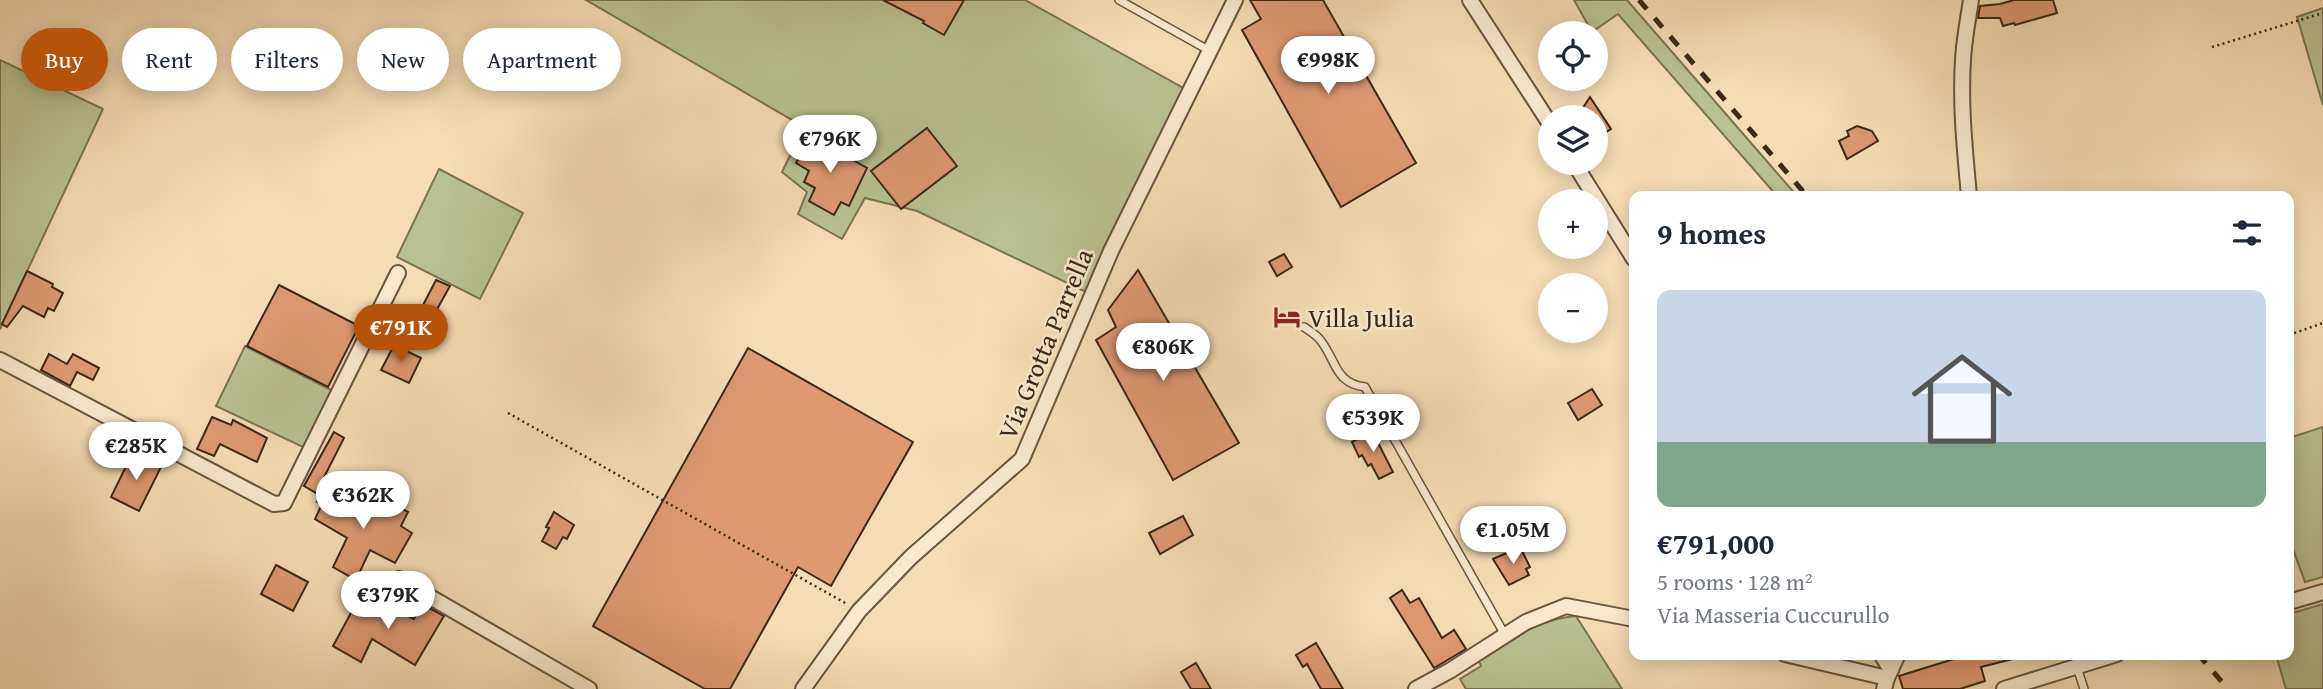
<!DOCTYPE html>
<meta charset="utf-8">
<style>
:root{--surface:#fff;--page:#f6f6f7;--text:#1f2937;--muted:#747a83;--line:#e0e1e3;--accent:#b45309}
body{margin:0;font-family:"Gentium Book Plus",serif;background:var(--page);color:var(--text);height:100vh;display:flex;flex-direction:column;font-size:26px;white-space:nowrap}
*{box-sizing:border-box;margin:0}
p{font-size:23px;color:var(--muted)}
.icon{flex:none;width:38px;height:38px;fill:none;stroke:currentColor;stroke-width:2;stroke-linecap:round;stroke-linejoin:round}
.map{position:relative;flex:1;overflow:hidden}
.panel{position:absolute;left:1629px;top:191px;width:665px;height:469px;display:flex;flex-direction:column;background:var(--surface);border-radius:14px;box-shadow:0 4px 18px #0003}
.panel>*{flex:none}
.guide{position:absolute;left:21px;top:28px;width:665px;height:63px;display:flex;gap:14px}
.buttons{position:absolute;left:1538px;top:21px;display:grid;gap:14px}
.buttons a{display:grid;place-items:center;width:70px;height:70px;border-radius:50%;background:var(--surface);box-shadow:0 4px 18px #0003;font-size:35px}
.price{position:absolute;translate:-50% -60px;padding:0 16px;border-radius:24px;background:#fff;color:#222;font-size:23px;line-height:46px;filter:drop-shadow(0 2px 4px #0008)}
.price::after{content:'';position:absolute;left:50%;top:42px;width:21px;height:16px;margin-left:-10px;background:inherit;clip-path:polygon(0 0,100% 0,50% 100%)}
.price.on{background:var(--accent);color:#fff}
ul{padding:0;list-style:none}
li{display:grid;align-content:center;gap:14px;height:371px;padding:0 28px}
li+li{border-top:2px solid var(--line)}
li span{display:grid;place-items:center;height:217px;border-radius:14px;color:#555}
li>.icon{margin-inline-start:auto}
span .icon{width:126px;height:126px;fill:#fffc;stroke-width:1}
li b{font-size:30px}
h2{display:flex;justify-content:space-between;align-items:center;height:84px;padding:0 28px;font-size:30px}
.chip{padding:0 24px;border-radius:32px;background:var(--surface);box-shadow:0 4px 18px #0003;font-size:24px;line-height:63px}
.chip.on{background:var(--accent);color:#fff}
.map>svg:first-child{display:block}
.green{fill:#b9c190;stroke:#7a7454;stroke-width:2}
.building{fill:#de9972;stroke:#3b2818;stroke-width:2}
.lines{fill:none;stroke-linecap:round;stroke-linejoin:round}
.lane-casing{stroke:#6a553f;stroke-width:10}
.street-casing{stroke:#6a553f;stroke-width:18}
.path{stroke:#3b2818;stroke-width:2.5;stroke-dasharray:2 3.5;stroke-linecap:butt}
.lane{stroke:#f9e8ce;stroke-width:7}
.street{stroke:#f9e8ce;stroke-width:14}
.rail{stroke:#3b2818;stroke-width:5;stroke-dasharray:12 12;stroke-linecap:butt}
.labels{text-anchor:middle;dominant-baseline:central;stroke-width:5;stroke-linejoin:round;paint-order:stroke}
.poi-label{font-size:26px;fill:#3b2818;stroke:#f9e8ce;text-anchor:start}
.street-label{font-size:26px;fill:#3b2818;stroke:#f9e8ce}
</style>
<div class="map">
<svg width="2323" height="689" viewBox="0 0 2323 689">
<rect width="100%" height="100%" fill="#f6dcb4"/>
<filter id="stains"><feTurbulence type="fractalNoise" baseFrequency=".00286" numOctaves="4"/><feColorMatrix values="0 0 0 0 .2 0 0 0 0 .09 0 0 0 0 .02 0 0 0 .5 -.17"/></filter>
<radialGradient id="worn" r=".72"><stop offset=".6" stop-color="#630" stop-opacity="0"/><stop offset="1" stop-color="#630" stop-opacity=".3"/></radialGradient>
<g class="green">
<path d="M 586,0 L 1025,0 L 1185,89 L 1088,293 L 917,211 L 865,198 L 842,239 L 798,214 L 807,192 L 782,172 L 804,127 Z"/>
<path d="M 1574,0 L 1627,0 L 1797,196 L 1777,196 L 1618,14 L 1592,32 Z"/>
<path d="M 2323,8 L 2323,105 L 2297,17 Z"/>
<path d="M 0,60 L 103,109 L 0,329 Z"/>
<path d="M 439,169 L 523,213 L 480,299 L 397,257 Z"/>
<path d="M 245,346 L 333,391 L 305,448 L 216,406 Z"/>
<path d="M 2323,427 L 2323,577 L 2305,582 L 2289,538 L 2289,438 Z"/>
<path d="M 2323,604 L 2323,689 L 2286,689 L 2276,655 L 2289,654 L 2289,614 Z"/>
<path d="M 1576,616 L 1622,689 L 1466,689 L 1460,679 L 1481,666 L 1479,661 C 1508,641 1540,618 1576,616 Z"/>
</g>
<g class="building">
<path d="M 883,0 L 964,0 L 944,35 L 923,23 L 924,21 Z"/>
<path d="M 1250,0 L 1323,0 L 1416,163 L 1341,207 L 1242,30 L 1261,19 Z"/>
<path d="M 2014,0 L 2053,0 L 2057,13 L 2015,25 L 2014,23 L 2003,26 L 2000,18 L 1978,18 L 1980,6 L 2000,4 Z"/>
<path d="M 1590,97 L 1611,129 L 1596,139 L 1596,117 L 1577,117 Z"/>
<path d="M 1857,126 L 1872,131 L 1878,141 L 1847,159 L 1839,141 L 1849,136 L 1847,131 Z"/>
<path d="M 927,128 L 957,166 L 901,209 L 871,171 Z"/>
<path d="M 810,136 L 867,168 L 849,206 L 841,202 L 834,215 L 809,201 L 815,188 L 804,182 L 809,171 L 796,163 Z"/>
<path d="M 1284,254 L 1292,267 L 1277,276 L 1269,262 Z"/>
<path d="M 1138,270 L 1239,443 L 1173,480 L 1096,340 L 1116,327 L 1108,310 Z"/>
<path d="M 27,271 L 53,284 L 52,287 L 63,293 L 54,311 L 48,308 L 44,317 L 23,306 L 7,327 L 2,324 Z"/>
<path d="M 436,280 L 450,286 L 435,313 L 422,307 Z"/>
<path d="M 279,285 L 359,326 L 328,387 L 247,346 Z"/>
<path d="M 394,345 L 421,358 L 409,383 L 381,370 Z"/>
<path d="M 748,348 L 913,442 L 831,586 L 798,567 L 730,689 L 705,689 L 593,626 Z"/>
<path d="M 49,354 L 67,364 L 73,354 L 99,368 L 93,380 L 77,372 L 70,386 L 41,370 Z"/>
<path d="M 1592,389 L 1602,405 L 1578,420 L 1568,403 Z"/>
<path d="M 212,417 L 231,425 L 233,420 L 267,438 L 257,462 L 220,444 L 214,456 L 197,449 Z"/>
<path d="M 1372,431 L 1393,472 L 1379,479 L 1371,464 L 1368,466 L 1362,455 L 1359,457 L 1352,442 Z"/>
<path d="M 334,432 L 344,438 L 316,493 L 304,486 Z"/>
<path d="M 133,452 L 161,467 L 139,511 L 111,497 Z"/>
<path d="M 325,487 L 372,513 L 373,511 L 381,516 L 388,501 L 408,512 L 401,526 L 412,533 L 395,563 L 370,550 L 356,580 L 333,567 L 347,538 L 315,519 L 322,504 L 317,502 Z"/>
<path d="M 554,512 L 574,525 L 567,539 L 563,537 L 556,549 L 542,541 L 549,528 L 546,527 Z"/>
<path d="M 1183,516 L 1193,535 L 1160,554 L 1149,533 Z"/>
<path d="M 1520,547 L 1530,567 L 1526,569 L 1529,575 L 1509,585 L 1493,559 Z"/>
<path d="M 276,565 L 308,582 L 293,611 L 261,594 Z"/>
<path d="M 1402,590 L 1410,603 L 1419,598 L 1442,638 L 1454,630 L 1466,649 L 1434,668 L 1390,598 Z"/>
<path d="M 358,600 L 370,607 L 377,601 L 414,619 L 422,604 L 444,616 L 415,665 L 372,639 L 361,662 L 333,646 Z"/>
<path d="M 1316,643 L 1323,655 L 1343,689 L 1321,689 L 1307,664 L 1303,667 L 1296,655 Z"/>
<path d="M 1970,654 L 2013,654 L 2013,659 L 1981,667 L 1985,681 L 1960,689 L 1903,689 L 1899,676 Z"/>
<path d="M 1196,663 L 1211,689 L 1191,689 L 1181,672 Z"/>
</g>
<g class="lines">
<g class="lane-casing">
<g id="lane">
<path d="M 1119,0 L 1210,51"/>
<path d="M 1304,327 C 1310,331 1317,335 1321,341 C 1337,362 1335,383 1365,387 L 1505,635"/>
<path d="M 2077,667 L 2084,689"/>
</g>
</g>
<g class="street-casing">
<g id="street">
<path d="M 1470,0 L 1550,124"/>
<path d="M 1574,163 L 1634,259"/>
<path d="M 1969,196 C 1965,151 1960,105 1963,60 C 1964,40 1968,20 1971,0"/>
<path d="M 0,360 L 274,504 L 284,503 L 398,273"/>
<path d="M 399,579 L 589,689"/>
<path d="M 2289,602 L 2323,592"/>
<path d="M 1785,654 L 1887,678"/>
<path d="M 1881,654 L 1891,670"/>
<path d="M 803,689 L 859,611 L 911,557 L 1022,459 L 1111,251 L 1235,0"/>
<path d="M 1416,689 L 1451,670 L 1526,622 L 1566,606 L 1634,619"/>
<path d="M 1884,689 L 1887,678 L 1898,654"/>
<path d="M 2004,689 L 2117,654"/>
</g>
</g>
<g class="path">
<path d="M 2212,47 L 2323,13"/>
<path d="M 2289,335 L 2323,323"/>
<path d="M 508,413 L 847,604"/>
</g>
<use href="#lane" class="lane"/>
<use href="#street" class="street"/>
<g class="rail">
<path d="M 1639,0 L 1807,196"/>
<path d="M 2198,654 L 2228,689"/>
</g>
</g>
<defs>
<g id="hotel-bare" transform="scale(2.1)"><path d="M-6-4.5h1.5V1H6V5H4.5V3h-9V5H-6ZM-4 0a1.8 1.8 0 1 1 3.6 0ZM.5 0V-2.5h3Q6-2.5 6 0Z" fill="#8f2418" stroke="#f9e8ce" stroke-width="2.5" paint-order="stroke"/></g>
</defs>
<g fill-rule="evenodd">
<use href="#hotel-bare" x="1287" y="317"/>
</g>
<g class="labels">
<g class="poi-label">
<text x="1308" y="317">Villa Julia</text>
</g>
<g class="street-label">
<text transform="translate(1045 344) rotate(-67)">Via Grotta Parrella</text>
</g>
</g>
<rect width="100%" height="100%" filter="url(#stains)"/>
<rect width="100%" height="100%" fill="url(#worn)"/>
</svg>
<div class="buttons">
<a><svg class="icon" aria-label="locate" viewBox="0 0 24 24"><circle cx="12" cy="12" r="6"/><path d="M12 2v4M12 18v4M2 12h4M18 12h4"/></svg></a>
<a><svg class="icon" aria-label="layers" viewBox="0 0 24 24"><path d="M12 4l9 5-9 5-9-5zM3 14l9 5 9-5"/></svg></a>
<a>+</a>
<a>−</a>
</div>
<b class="price" style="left:1328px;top:96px">€998K</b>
<b class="price" style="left:830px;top:175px">€796K</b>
<b class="price on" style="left:401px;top:364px">€791K</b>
<b class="price" style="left:1163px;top:383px">€806K</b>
<b class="price" style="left:1373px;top:454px">€539K</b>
<b class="price" style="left:136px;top:482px">€285K</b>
<b class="price" style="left:363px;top:531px">€362K</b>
<b class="price" style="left:1513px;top:566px">€1.05M</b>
<b class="price" style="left:388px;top:631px">€379K</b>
<div class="guide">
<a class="chip on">Buy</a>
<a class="chip">Rent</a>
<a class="chip">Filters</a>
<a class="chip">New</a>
<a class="chip">Apartment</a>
</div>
<section class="panel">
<h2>9 homes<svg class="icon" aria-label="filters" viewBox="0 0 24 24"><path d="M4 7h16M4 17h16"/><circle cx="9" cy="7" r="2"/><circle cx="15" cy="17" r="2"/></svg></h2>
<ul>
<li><span style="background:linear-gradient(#c9d6e8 70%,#7fa58c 0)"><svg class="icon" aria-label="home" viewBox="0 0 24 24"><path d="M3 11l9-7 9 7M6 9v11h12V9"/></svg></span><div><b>€791,000</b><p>5 rooms · 128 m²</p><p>Via Masseria Cuccurullo</p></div></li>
</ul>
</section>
</div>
